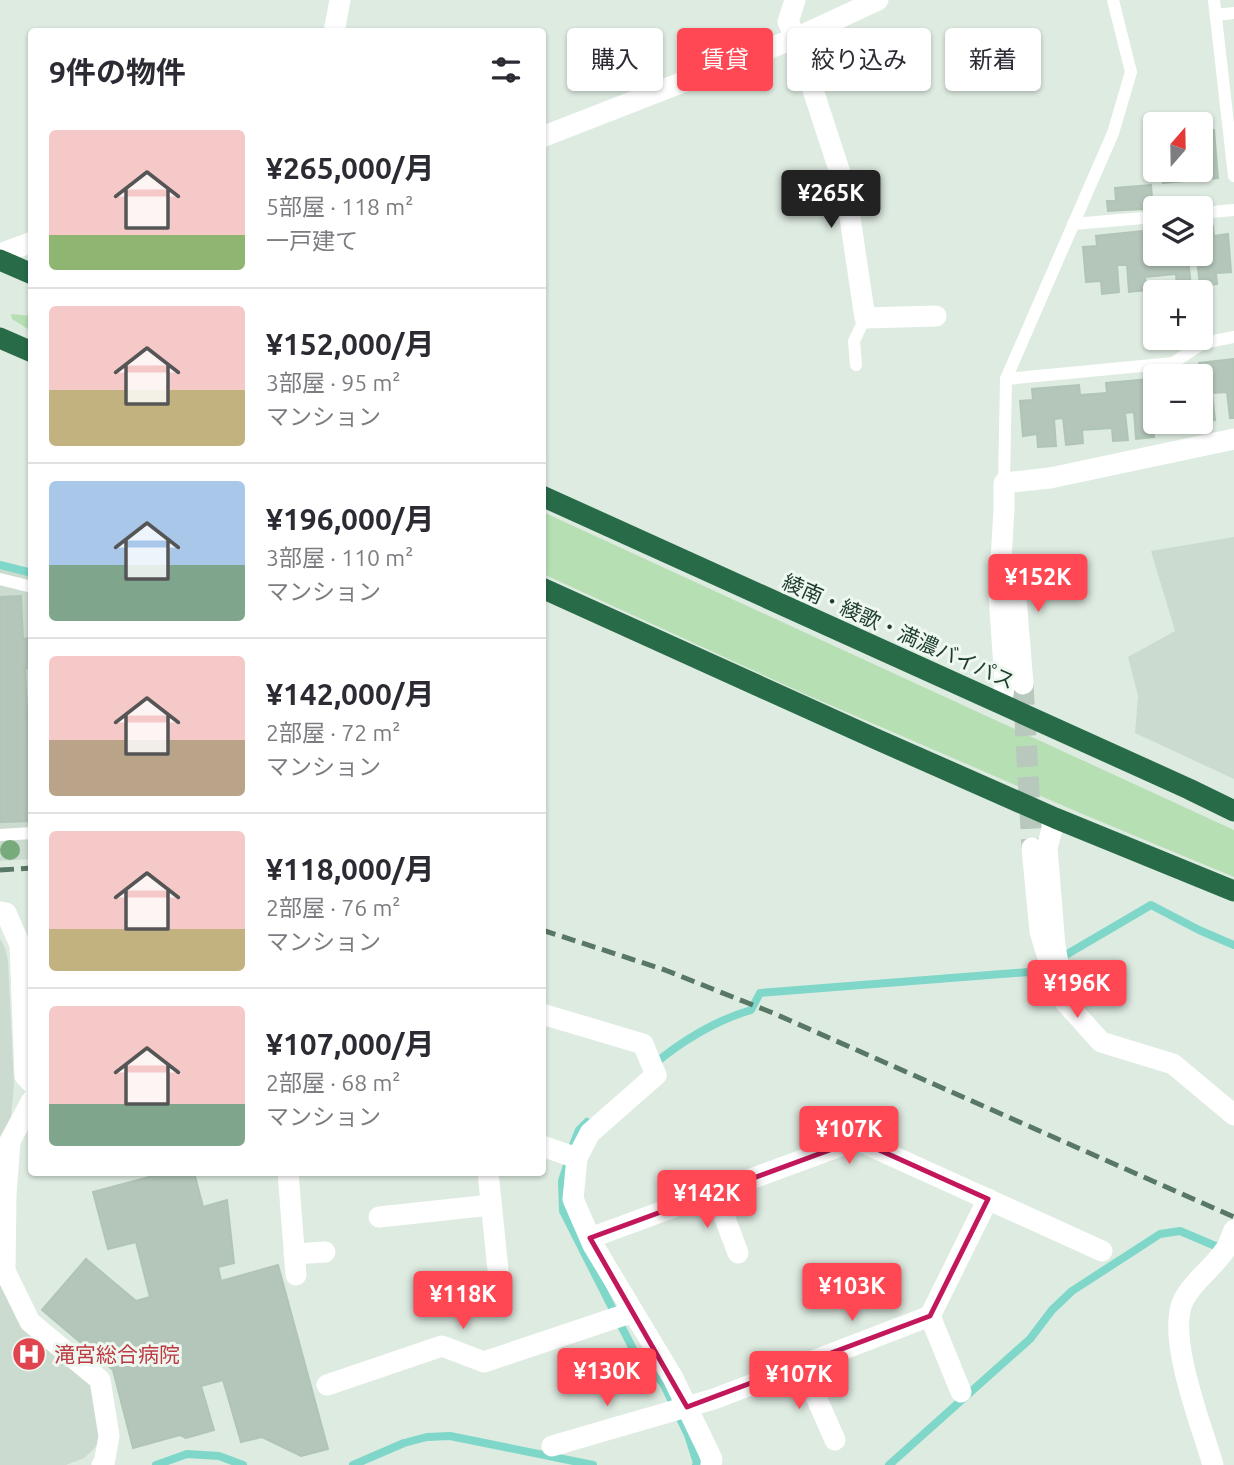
<!DOCTYPE html>
<html lang="ja">
<meta charset="utf-8">
<style>
:root{--surface:#fff;--page:#f2f2f3;--text:#2b2b33;--muted:#7c7c81;--line:#e1e1e2;--accent:#ff4854}
body{margin:0;font-family:Ubuntu,"Noto Sans JP",sans-serif;background:var(--page);color:var(--text);height:100vh;display:flex;flex-direction:column;font-size:26px;white-space:nowrap}
*{box-sizing:border-box;margin:0}
p{font-size:23px;color:var(--muted)}
.icon{flex:none;width:38px;height:38px;fill:none;stroke:currentColor;stroke-width:2;stroke-linecap:round;stroke-linejoin:round}
.map{position:relative;flex:1;overflow:hidden}
.details{position:absolute;left:28px;top:28px;width:518px;height:1148px;display:flex;flex-direction:column;background:var(--surface);border-radius:7px;box-shadow:0 2px 5px #0004}
.details>*{flex:none}
.top-card{position:absolute;left:567px;top:28px;width:562px;height:63px;display:flex;gap:14px}
.needle{width:46px;rotate:20deg}
.buttons{position:absolute;left:1143px;top:112px;display:grid;gap:14px}
.buttons a{display:grid;place-items:center;width:70px;height:70px;border-radius:7px;background:var(--surface);box-shadow:0 2px 5px #0004;font-size:35px}
.price{position:absolute;translate:-50% -60px;padding:0 16px;border-radius:7px;background:var(--accent);color:#fff;font-size:23px;line-height:46px;filter:drop-shadow(0 2px 4px #0008)}
.price::after{content:'';position:absolute;left:50%;top:42px;width:21px;height:16px;margin-left:-10px;background:inherit;clip-path:polygon(0 0,100% 0,50% 100%)}
.price.on{background:#222;color:#fff}
ul{padding:0;list-style:none}
li{display:flex;align-items:center;gap:21px;height:175px;padding:0 21px}
li+li{border-top:2px solid var(--line)}
li span{display:grid;place-items:center;flex:none;width:196px;height:140px;border-radius:7px;color:#555}
li>.icon{margin-inline-start:auto}
span .icon{width:84px;height:84px;fill:#fffc;stroke-width:1}
li b{font-size:30px}
h2{display:flex;justify-content:space-between;align-items:center;height:84px;padding:0 21px;font-size:30px}
.tag{padding:0 24px;border-radius:7px;background:var(--surface);box-shadow:0 2px 5px #0004;font-size:24px;line-height:63px}
.tag.on{background:var(--accent);color:#fff}
.map>svg:first-child{display:block}
.built{fill:#ccdbcf}
.green{fill:#b6dfb4}
.lines{fill:none;stroke-linecap:round;stroke-linejoin:round}
.stream{stroke:#7fd7c9;stroke-width:8}
.building{fill:#b3c6b9;stroke:#b0c5b6;stroke-width:2}
.street-tunnel{stroke:#b8c8bd;stroke-width:21;stroke-dasharray:21 10;stroke-linecap:butt}
.lane{stroke:#fff;stroke-width:12}
.street{stroke:#fff;stroke-width:21}
.secondary{stroke:#fff;stroke-width:21}
.highway{stroke:#276b48;stroke-width:21}
.rail{stroke:#587865;stroke-width:5;stroke-dasharray:14 7;stroke-linecap:butt}
.tree{fill:#78ab7c}
.marked{fill:none;stroke:#c2185b;stroke-width:5;stroke-linejoin:round}
.labels{text-anchor:middle;dominant-baseline:central;stroke-width:6;stroke-linejoin:round;paint-order:stroke}
.street-label{font-size:21px;fill:#1e3c2b;stroke:#eef8f0}
.health-label{font-size:21px;fill:#be3a42;stroke:#eef8f0;text-anchor:start}
</style>
<div class="map">
<svg width="1234" height="1465" viewBox="0 0 1234 1465">
<rect width="100%" height="100%" fill="#deebe1"/>
<g class="built">
<path d="M 1234,537 L 1234,779 L 1135,733 L 1138,696 L 1128,657 L 1175,631 L 1151,551 Z"/>
<path d="M 0,568 L 32,576 L 31,859 L 0,861 Z"/>
<path d="M 0,939 L 5,948 L 8,961 L 14,1085 L 10,1127 L 0,1167 Z"/>
<path d="M 0,1278 L 94,1384 L 101,1431 L 99,1442 L 93,1450 L 84,1458 L 66,1465 L 0,1465 Z"/>
</g>
<g class="green">
<path d="M 11,314 L 31,316 L 31,331 L 12,319 Z"/>
<path d="M 543,512 L 1234,830 L 1234,877 L 1080,813 L 807,695 L 543,574 Z"/>
</g>
<g class="lines">
<g class="stream">
<path d="M 0,565 L 32,573"/>
<path d="M 1064,956 L 1151,905 L 1199,930 L 1234,945"/>
<path d="M 652,1066 C 680,1042 716,1020 751,1010 L 760,993 L 1029,972"/>
<path d="M 571,1150 L 579,1130 L 587,1122"/>
<path d="M 568,1162 L 562,1181 L 563,1211 L 634,1351 L 663,1383 L 688,1435 L 697,1463 L 696,1465"/>
<path d="M 156,1465 L 187,1454 L 219,1456 L 243,1465"/>
<path d="M 353,1465 L 404,1443 L 427,1437 L 450,1436 L 593,1465"/>
<path d="M 889,1465 L 1030,1339 L 1052,1310 L 1072,1291 L 1160,1234 L 1180,1231 L 1213,1245 L 1224,1248"/>
</g>
</g>
<g class="building">
<path d="M 1214,130 L 1218,178 L 1163,183 L 1162,170 L 1200,170 L 1200,131 Z"/>
<path d="M 1151,185 L 1152,197 L 1158,197 L 1159,208 L 1108,211 L 1107,201 L 1116,201 L 1115,188 Z"/>
<path d="M 1213,226 L 1214,236 L 1228,234 L 1231,272 L 1216,273 L 1217,284 L 1200,286 L 1197,259 L 1188,259 L 1191,286 L 1177,288 L 1176,274 L 1145,277 L 1147,290 L 1129,292 L 1127,265 L 1117,265 L 1119,292 L 1102,294 L 1101,281 L 1086,282 L 1083,247 L 1097,246 L 1096,236 L 1142,231 L 1143,242 L 1155,241 L 1155,254 L 1200,254 L 1200,227 Z"/>
<path d="M 1234,359 L 1234,418 L 1230,418 L 1227,392 L 1212,393 L 1215,420 L 1201,421 L 1200,376 L 1183,376 L 1183,374 L 1200,372 L 1199,363 Z"/>
<path d="M 1150,379 L 1151,389 L 1155,389 L 1155,422 L 1168,422 L 1168,425 L 1153,426 L 1154,437 L 1136,439 L 1134,412 L 1125,413 L 1128,440 L 1113,441 L 1112,428 L 1082,430 L 1083,443 L 1066,445 L 1063,418 L 1054,419 L 1056,446 L 1038,447 L 1037,434 L 1023,436 L 1020,401 L 1033,400 L 1032,389 L 1079,385 L 1080,395 L 1107,393 L 1106,383 Z"/>
<path d="M 21,596 L 23,639 L 31,638 L 32,668 L 25,668 L 32,821 L 0,822 L 0,597 Z"/>
<path d="M 168,1172 L 194,1172 L 203,1207 L 227,1200 L 234,1263 L 218,1267 L 221,1281 L 278,1265 L 328,1449 L 301,1456 L 262,1437 L 241,1442 L 223,1380 L 201,1386 L 214,1430 L 186,1438 L 180,1435 L 133,1448 L 113,1370 L 42,1310 L 86,1259 L 136,1301 L 150,1297 L 136,1242 L 108,1249 L 93,1192 Z"/>
</g>
<g class="lines">
<path class="street-tunnel" d="M 1023,684 L 1032,848"/>
<g class="lane">
<path d="M 1214,0 L 1234,176"/>
<path d="M 1216,15 L 1234,13"/>
<path d="M 1200,213 L 1234,210"/>
<path d="M 1073,224 L 1155,217"/>
<path d="M 856,365 L 854,341 L 865,318"/>
<path d="M 1006,379 L 1173,363 L 1203,343 L 1234,337"/>
<path d="M 1004,483 L 1006,379 L 1113,133 L 1131,72 L 1113,0"/>
<path d="M 0,579 L 32,587"/>
<path d="M 0,835 L 32,833"/>
</g>
<g class="street">
<path d="M 795,0 L 788,22 L 796,38 L 846,191 L 865,318 L 936,316"/>
<path d="M 334,32 L 340,0"/>
<path d="M 542,137 L 796,38 L 878,0"/>
<path d="M 0,254 L 32,242"/>
<path d="M 1001,560 L 1015,586 L 1023,684"/>
<path d="M 1001,704 L 1005,683 L 999,594 L 1004,509 L 1004,483 L 1050,478 L 1234,439"/>
<path d="M 1032,848 L 1040,932 L 1054,977 L 1065,1002 L 1055,946 L 1047,848 L 1055,818"/>
<path d="M 0,912 L 6,913 L 20,945 L 25,1076 L 32,1083"/>
<path d="M 1065,1002 L 1101,1042 L 1173,1064 L 1234,1115"/>
<path d="M 542,1014 L 643,1044 L 656,1075 L 590,1133 L 577,1158 L 573,1199 L 593,1245 L 673,1378 L 712,1459 L 711,1465"/>
<path d="M 32,1100 L 10,1141 L 6,1195 L 5,1271 L 30,1322 L 100,1380 L 109,1436 L 104,1464 L 102,1465"/>
<path d="M 542,1146 L 577,1158"/>
<path d="M 288,1172 L 296,1275"/>
<path d="M 488,1172 L 498,1270"/>
<path d="M 379,1217 L 491,1205"/>
<path d="M 590,1238 L 857,1140 L 1102,1251"/>
<path d="M 294,1254 L 325,1252"/>
<path d="M 930,1316 L 961,1392"/>
<path d="M 802,1365 L 835,1440"/>
<path d="M 327,1385 L 442,1346 L 484,1362 L 633,1312"/>
<path d="M 552,1446 L 714,1399 L 930,1316 L 988,1199"/>
<path d="M 1213,1465 C 1202,1426 1165,1335 1184,1299 C 1194,1280 1213,1268 1225,1250 C 1229,1244 1231,1237 1234,1230"/>
</g>
<path class="secondary" d="M 715,1192 L 738,1253"/>
<g class="highway">
<path d="M 0,260 L 32,274"/>
<path d="M 0,338 L 32,352"/>
<path d="M 542,496 L 1189,789 L 1234,811"/>
<path d="M 542,588 L 876,739 L 1055,818 L 1234,891"/>
</g>
<g class="rail">
<path d="M 0,870 L 32,868"/>
<path d="M 542,930 L 665,970 L 773,1013 L 1234,1217"/>
</g>
</g>
<circle class="tree" cx="10" cy="850" r="10"/>
<path class="marked" d="M 857,1140 L 988,1199 L 930,1316 L 687,1407 L 590,1238 Z"/>
<defs>
<g id="hospital-disc" transform="scale(1.75)"><circle r="9.5" fill="#e0444e" stroke="#eef8f0"/><path d="M-5-5h3v3.5h4V-5h3V5h-3V1.5h-4V5h-3Z" fill="#fff"/></g>
</defs>
<g fill-rule="evenodd">
<use href="#hospital-disc" x="29" y="1354"/>
</g>
<g class="labels">
<g class="street-label">
<text transform="translate(899 631) rotate(24)">綾南・綾歌・満濃バイパス</text>
</g>
<g class="health-label">
<text x="54" y="1354">滝宮総合病院</text>
</g>
</g>
</svg>
<div class="buttons">
<a><svg class="needle" viewBox="-14 -14 28 28"><path d="M0-13l5 13h-10z" fill="#e53935"/><path d="M0 13l5-13h-10z" fill="#7c7c81"/></svg></a>
<a><svg class="icon" aria-label="layers" viewBox="0 0 24 24"><path d="M12 4l9 5-9 5-9-5zM3 14l9 5 9-5"/></svg></a>
<a>+</a>
<a>−</a>
</div>
<b class="price on" style="left:831px;top:230px">¥265K</b>
<b class="price" style="left:1038px;top:614px">¥152K</b>
<b class="price" style="left:1077px;top:1020px">¥196K</b>
<b class="price" style="left:849px;top:1166px">¥107K</b>
<b class="price" style="left:707px;top:1230px">¥142K</b>
<b class="price" style="left:852px;top:1323px">¥103K</b>
<b class="price" style="left:463px;top:1331px">¥118K</b>
<b class="price" style="left:607px;top:1408px">¥130K</b>
<b class="price" style="left:799px;top:1411px">¥107K</b>
<div class="top-card">
<a class="tag">購入</a>
<a class="tag on">賃貸</a>
<a class="tag">絞り込み</a>
<a class="tag">新着</a>
</div>
<section class="details">
<h2>9件の物件<svg class="icon" aria-label="filters" viewBox="0 0 24 24"><path d="M4 7h16M4 17h16"/><circle cx="9" cy="7" r="2"/><circle cx="15" cy="17" r="2"/></svg></h2>
<ul>
<li><span style="background:linear-gradient(#f6c9c9 75%,#8fb573 0)"><svg class="icon" aria-label="home" viewBox="0 0 24 24"><path d="M3 11l9-7 9 7M6 9v11h12V9"/></svg></span><div><b>¥265,000/月</b><p>5部屋 · 118 m²</p><p>一戸建て</p></div></li>
<li><span style="background:linear-gradient(#f6c9c9 60%,#c2b280 0)"><svg class="icon" aria-label="home" viewBox="0 0 24 24"><path d="M3 11l9-7 9 7M6 9v11h12V9"/></svg></span><div><b>¥152,000/月</b><p>3部屋 · 95 m²</p><p>マンション</p></div></li>
<li><span style="background:linear-gradient(#a9c7e8 60%,#7fa58c 0)"><svg class="icon" aria-label="home" viewBox="0 0 24 24"><path d="M3 11l9-7 9 7M6 9v11h12V9"/></svg></span><div><b>¥196,000/月</b><p>3部屋 · 110 m²</p><p>マンション</p></div></li>
<li><span style="background:linear-gradient(#f6c9c9 60%,#b9a48a 0)"><svg class="icon" aria-label="home" viewBox="0 0 24 24"><path d="M3 11l9-7 9 7M6 9v11h12V9"/></svg></span><div><b>¥142,000/月</b><p>2部屋 · 72 m²</p><p>マンション</p></div></li>
<li><span style="background:linear-gradient(#f6c9c9 70%,#c2b280 0)"><svg class="icon" aria-label="home" viewBox="0 0 24 24"><path d="M3 11l9-7 9 7M6 9v11h12V9"/></svg></span><div><b>¥118,000/月</b><p>2部屋 · 76 m²</p><p>マンション</p></div></li>
<li><span style="background:linear-gradient(#f6c9c9 70%,#7fa58c 0)"><svg class="icon" aria-label="home" viewBox="0 0 24 24"><path d="M3 11l9-7 9 7M6 9v11h12V9"/></svg></span><div><b>¥107,000/月</b><p>2部屋 · 68 m²</p><p>マンション</p></div></li>
</ul>
</section>
</div>
